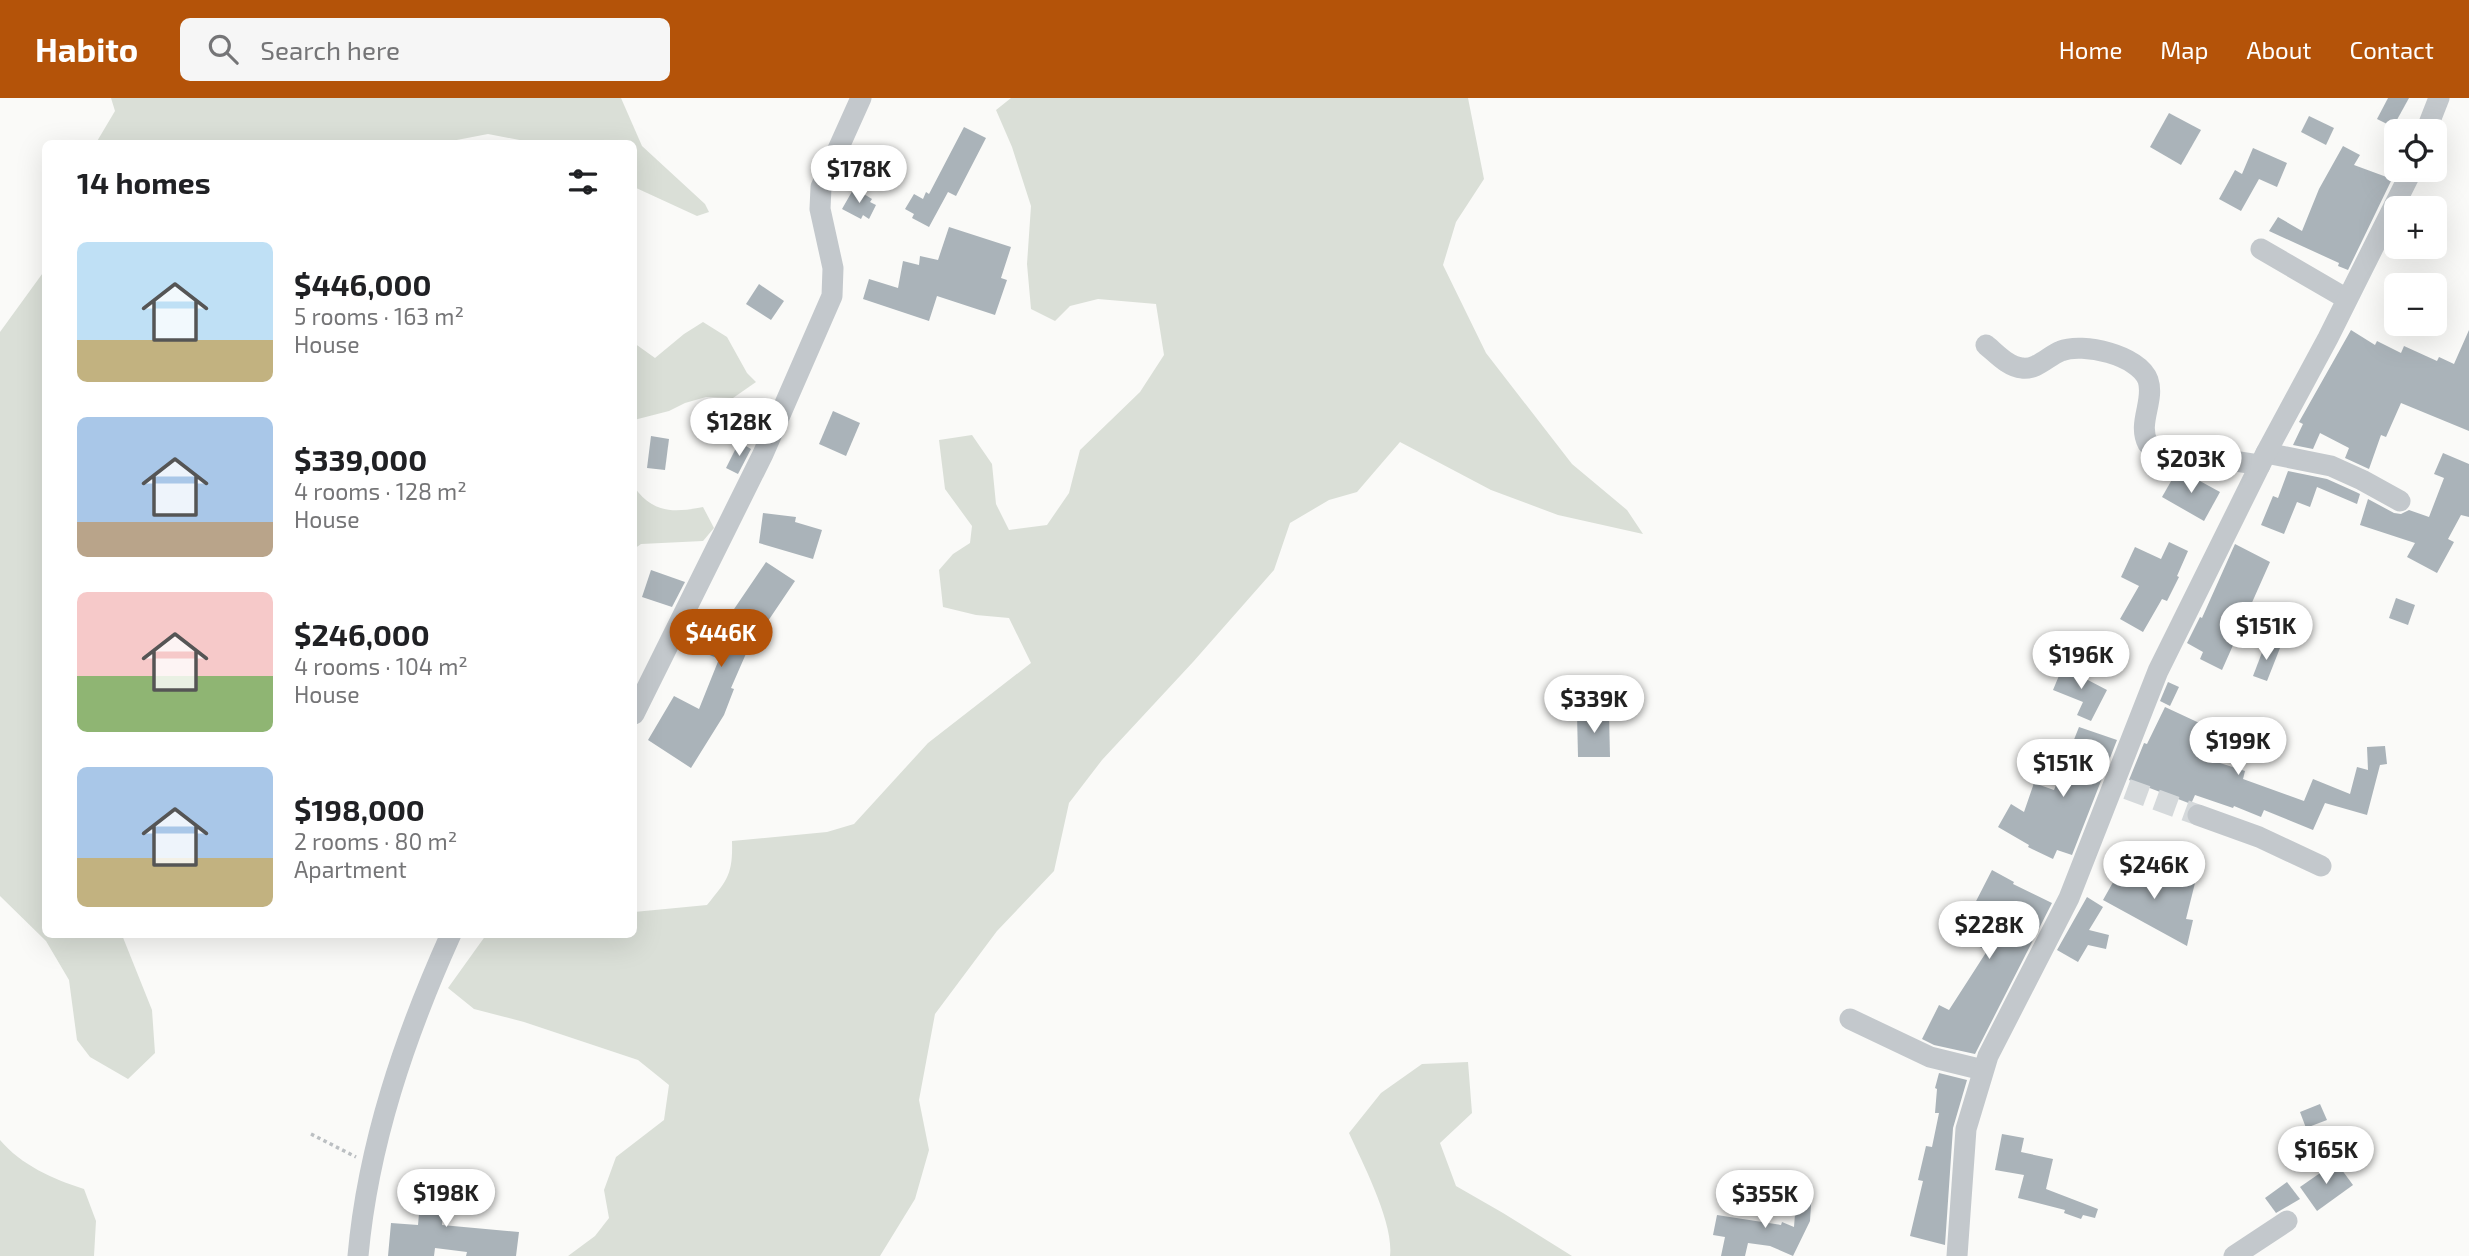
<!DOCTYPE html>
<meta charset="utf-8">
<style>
:root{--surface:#fff;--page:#f6f6f6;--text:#202124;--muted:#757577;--accent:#b45309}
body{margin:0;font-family:"Exo 2",sans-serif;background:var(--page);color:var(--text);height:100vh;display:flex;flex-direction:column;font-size:26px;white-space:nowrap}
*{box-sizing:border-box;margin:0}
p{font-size:23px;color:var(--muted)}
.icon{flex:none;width:38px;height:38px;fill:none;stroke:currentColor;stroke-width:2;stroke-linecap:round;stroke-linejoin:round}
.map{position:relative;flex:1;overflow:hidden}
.drawer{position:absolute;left:42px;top:42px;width:595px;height:798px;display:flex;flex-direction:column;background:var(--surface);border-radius:10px;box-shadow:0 7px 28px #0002}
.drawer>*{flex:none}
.controls{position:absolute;left:2384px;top:21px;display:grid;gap:14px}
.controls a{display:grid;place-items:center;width:63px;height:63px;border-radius:10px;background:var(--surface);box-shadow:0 7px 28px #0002;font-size:35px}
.price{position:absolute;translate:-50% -60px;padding:0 16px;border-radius:24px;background:#fff;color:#222;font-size:23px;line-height:46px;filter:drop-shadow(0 2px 4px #0008)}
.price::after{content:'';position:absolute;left:50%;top:42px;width:21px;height:16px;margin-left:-10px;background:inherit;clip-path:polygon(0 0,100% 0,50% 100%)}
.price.current{background:var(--accent);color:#fff}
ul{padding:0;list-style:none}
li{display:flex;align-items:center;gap:21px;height:175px;padding:0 35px}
li span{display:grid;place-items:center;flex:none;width:196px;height:140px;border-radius:10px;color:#555}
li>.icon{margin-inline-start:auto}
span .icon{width:84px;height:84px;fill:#fffc;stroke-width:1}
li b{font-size:30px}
h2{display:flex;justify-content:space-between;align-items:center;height:84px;padding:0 35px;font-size:30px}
header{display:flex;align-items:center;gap:42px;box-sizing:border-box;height:98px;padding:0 35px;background:var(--accent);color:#fff}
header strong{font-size:33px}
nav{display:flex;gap:38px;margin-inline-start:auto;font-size:24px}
.search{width:490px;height:63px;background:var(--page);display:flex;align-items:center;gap:18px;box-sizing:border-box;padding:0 24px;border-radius:10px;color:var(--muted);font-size:26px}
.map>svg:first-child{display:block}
.green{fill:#dadfd7}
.building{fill:#aab3b9}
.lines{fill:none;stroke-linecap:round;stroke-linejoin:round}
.minor-tunnel{stroke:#d5d9db;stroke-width:21;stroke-dasharray:21 10;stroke-linecap:butt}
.path{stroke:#bbbfc2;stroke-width:3.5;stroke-dasharray:3.5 3.5;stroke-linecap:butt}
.minor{stroke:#c3c8cc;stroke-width:21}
</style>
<header>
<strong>Habito</strong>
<div class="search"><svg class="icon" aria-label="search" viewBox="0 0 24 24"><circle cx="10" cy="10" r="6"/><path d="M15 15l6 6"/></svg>Search here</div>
<nav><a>Home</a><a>Map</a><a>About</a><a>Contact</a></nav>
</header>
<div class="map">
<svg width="2469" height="1158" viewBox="0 0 2469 1158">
<rect width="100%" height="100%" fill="#fafaf8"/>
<g class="green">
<path d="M 111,0 L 621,0 L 642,48 L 705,106 L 709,114 L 697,118 L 634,89 L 634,46 L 535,45 L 488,36 L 436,46 L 96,45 L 115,13 Z"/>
<path d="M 1011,0 L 1468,0 L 1484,81 L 1456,124 L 1443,167 L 1486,255 L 1572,366 L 1627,412 L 1643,436 L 1558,417 L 1491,392 L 1400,344 L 1357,394 L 1329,402 L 1290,425 L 1274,472 L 1193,564 L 1102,662 L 1069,705 L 1054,773 L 997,833 L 935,916 L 919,1002 L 929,1052 L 915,1101 L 880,1158 L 568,1158 L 595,1138 L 609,1120 L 604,1092 L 616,1059 L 664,1022 L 669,987 L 638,962 L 524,924 L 474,911 L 448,890 L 486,837 L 634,836 L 634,814 L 707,807 C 727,782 733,777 732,743 L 827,734 L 854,726 L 928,645 L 1031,565 L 1009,520 L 976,517 L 943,509 L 939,472 L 953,456 L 970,445 L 972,428 L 945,391 L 939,342 L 972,337 L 992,366 L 996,406 L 1009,432 L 1047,427 L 1069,395 L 1080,352 L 1140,294 L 1164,257 L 1156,206 L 1098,201 L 1070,208 L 1055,223 L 1031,211 L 1027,166 L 1031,108 L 1012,49 L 996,12 Z"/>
<path d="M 45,172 L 46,836 L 122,837 L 152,912 L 155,955 L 128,981 L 90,959 L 77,942 L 69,882 L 46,843 L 0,798 L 0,234 Z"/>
<path d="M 703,224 L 727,239 L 747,275 L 756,284 L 733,300 L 706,299 L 685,305 L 669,313 L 634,322 L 634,245 L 655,260 L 684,236 Z"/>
<path d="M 634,389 C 653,415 673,415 703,409 L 714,430 L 703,443 L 641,446 L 634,451 Z"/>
<path d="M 1468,964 L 1472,1015 L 1440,1045 L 1456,1088 L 1503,1115 L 1572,1158 L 1390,1158 C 1394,1125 1363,1066 1349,1035 L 1381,995 L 1422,966 Z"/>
<path d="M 0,1042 C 21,1067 53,1081 84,1091 L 96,1123 L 94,1158 L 0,1158 Z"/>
</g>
<g class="building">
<path d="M 2388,0 L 2409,0 L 2393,29 L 2377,21 Z"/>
<path d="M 2169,15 L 2201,32 L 2181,67 L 2150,49 Z"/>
<path d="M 2309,18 L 2334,30 L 2326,47 L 2301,34 Z"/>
<path d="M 964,29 L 986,40 L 956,98 L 948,94 L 929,129 L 912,120 L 914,116 L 905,111 L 914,96 L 923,101 L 926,94 L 929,96 Z"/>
<path d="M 2343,48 L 2360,57 L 2354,67 L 2392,81 L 2348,172 L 2338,168 L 2339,165 L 2269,133 L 2278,119 L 2302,133 L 2319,91 Z"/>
<path d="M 2253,50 L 2287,65 L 2277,89 L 2259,81 L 2241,113 L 2219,101 L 2235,72 L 2242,76 Z"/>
<path d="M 854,90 L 872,101 L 870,104 L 876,107 L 869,121 L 863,117 L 861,121 L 842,111 Z"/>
<path d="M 949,129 L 1011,149 L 1001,180 L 1007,182 L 995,217 L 937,198 L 929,223 L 863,201 L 869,181 L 898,190 L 903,163 L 919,167 L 920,158 L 938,162 Z"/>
<path d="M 759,186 L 784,203 L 771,222 L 746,206 Z"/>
<path d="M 2351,232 L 2375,247 L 2377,243 L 2401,255 L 2404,248 L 2437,263 L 2439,259 L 2454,266 L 2469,232 L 2469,333 L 2401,305 L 2386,339 L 2381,337 L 2369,371 L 2345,360 L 2349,350 L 2320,335 L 2313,351 L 2293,347 L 2303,326 L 2299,324 Z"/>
<path d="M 833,313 L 860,325 L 846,358 L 819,346 Z"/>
<path d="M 651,338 L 669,341 L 665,372 L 647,370 Z"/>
<path d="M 739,344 L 751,351 L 738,376 L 726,370 Z"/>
<path d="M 2443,355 L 2469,366 L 2469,419 L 2461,417 L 2448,441 L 2454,444 L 2437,475 L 2407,459 L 2415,445 L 2360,427 L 2368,401 L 2394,415 L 2401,416 L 2409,412 L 2429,419 L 2444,380 L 2434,376 Z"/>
<path d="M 2178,371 L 2220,394 L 2204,423 L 2162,399 Z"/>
<path d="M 2288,373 L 2327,381 L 2356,394 L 2360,396 L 2357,406 L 2317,389 L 2310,409 L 2297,404 L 2284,436 L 2261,427 L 2273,398 L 2278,400 Z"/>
<path d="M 763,415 L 796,419 L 795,424 L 822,432 L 813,461 L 759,445 Z"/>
<path d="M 2169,444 L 2188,453 L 2177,478 L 2179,479 L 2167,503 L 2162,501 L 2143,534 L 2120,521 L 2139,488 L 2121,479 L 2135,449 L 2161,461 Z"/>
<path d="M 2235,446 L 2270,464 L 2222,572 L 2200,561 L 2203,554 L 2187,545 L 2200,519 L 2202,520 Z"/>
<path d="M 766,464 L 795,483 L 768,523 L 762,519 L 731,590 L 734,591 L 724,617 L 691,670 L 648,642 L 674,598 L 699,611 L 719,561 L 705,555 L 723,514 L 730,517 Z"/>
<path d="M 651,472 L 685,484 L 672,509 L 642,499 Z"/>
<path d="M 2396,500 L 2415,507 L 2408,527 L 2389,520 Z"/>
<path d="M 2273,521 L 2287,526 L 2280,545 L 2266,540 Z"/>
<path d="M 2266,544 L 2280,550 L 2267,583 L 2253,578 Z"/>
<path d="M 2063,568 L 2087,578 L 2086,581 L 2107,592 L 2091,623 L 2077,617 L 2083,604 L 2053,592 Z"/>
<path d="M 2168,584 L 2179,589 L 2170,608 L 2160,603 Z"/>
<path d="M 2165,609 L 2208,629 L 2195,657 L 2245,673 L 2243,681 L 2304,703 L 2313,681 L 2350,696 L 2357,669 L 2368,672 L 2367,649 L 2385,648 L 2387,666 L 2380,667 L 2367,717 L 2325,705 L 2313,732 L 2264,712 L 2261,719 L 2234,708 L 2233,710 L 2195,697 L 2191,706 L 2129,682 L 2144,645 L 2147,646 Z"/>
<path d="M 1609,615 L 1610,659 L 1578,659 L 1577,616 Z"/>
<path d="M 2079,629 L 2117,642 L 2072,757 L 2057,752 L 2053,761 L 2028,749 L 2029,747 L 1998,729 L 2011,706 L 2024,714 L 2034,685 L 2054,692 Z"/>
<path d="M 2125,763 L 2169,787 L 2171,778 L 2195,785 L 2186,821 L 2193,822 L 2187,848 L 2103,802 Z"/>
<path d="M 1992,772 L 2014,784 L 2013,786 L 2052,805 L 1975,956 L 1934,947 L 1922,941 L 1939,907 L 1949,912 L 1987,853 L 1954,835 L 1969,810 L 1972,811 Z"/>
<path d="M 2087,799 L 2103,809 L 2089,832 L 2109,837 L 2106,851 L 2088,847 L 2078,864 L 2057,852 Z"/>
<path d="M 1939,975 L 1967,982 L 1953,1030 L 1945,1147 L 1910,1138 L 1923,1083 L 1918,1082 L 1926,1048 L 1932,1049 L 1939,1015 L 1935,1015 L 1937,991 L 1935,990 Z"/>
<path d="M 2320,1006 L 2327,1022 L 2306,1030 L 2300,1014 Z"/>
<path d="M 2002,1036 L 2024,1040 L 2021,1054 L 2053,1061 L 2046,1091 L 2098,1111 L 2095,1120 L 2083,1117 L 2081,1121 L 2064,1115 L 2065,1112 L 2018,1100 L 2024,1077 L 1995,1072 Z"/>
<path d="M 2336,1064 L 2353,1087 L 2317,1113 L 2300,1089 Z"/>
<path d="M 423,1071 L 446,1073 L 442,1127 L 519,1134 L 516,1158 L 466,1158 L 467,1154 L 435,1150 L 434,1158 L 388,1158 L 391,1125 L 418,1127 Z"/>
<path d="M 2287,1084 L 2300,1101 L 2276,1115 L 2265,1100 Z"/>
<path d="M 1797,1090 L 1812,1091 L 1810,1123 L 1793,1158 L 1770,1148 L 1748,1145 L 1745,1158 L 1721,1158 L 1725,1139 L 1713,1137 L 1717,1117 L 1781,1127 L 1782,1124 L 1794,1129 Z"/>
</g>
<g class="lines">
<path class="minor-tunnel" d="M 2127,691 L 2198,717"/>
<path class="path" d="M 311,1036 L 356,1059"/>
<g class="minor">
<path d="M 2426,33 L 2439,0"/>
<path d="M 2261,151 L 2347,201"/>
<path d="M 1986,247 C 1996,255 2008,269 2022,270 C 2037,272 2048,258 2061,253 C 2082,244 2139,257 2148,282 C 2155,303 2137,325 2148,346 L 2158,351 L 2260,367"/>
<path d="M 2266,355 L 2331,368 L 2362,382 L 2400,403"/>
<path d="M 634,616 L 763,356 L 832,198 L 833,170 L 820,111 L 821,89 L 861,0"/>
<path d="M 2198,717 L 2259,739 L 2321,768"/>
<path d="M 1850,921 L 1930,959 L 1983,972"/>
<path d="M 358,1158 C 368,1046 405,938 451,836"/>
<path d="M 1957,1158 L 1966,1031 L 1988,958 L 2069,800 L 2158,573 L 2266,355 L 2328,240 L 2412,72"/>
<path d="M 2234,1158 L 2287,1123"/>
</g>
</g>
</svg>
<div class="controls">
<a><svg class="icon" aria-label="locate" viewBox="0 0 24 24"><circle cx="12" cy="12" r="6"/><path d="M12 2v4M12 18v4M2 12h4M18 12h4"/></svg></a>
<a>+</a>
<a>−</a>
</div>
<b class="price" style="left:859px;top:107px">$178K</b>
<b class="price" style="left:739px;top:360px">$128K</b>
<b class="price" style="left:2191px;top:397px">$203K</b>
<b class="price" style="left:2266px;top:564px">$151K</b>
<b class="price current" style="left:721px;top:571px">$446K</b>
<b class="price" style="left:2081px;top:593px">$196K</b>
<b class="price" style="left:1594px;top:637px">$339K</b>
<b class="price" style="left:2238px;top:679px">$199K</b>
<b class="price" style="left:2063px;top:701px">$151K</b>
<b class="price" style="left:2154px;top:803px">$246K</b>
<b class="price" style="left:1989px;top:863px">$228K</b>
<b class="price" style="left:2326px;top:1088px">$165K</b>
<b class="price" style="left:446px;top:1131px">$198K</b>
<b class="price" style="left:1765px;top:1132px">$355K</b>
<section class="drawer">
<h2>14 homes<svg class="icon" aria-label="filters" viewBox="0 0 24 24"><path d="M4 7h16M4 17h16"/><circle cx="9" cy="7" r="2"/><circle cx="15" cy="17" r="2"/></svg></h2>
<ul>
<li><span style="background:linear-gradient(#bfe0f5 70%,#c2b280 0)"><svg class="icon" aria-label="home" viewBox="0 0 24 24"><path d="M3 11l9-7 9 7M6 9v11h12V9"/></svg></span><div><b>$446,000</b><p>5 rooms · 163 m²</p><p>House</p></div></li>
<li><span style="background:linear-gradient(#a9c7e8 75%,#b9a48a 0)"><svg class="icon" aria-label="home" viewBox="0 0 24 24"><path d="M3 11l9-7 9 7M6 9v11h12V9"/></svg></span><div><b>$339,000</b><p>4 rooms · 128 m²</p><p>House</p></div></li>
<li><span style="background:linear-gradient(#f6c9c9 60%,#8fb573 0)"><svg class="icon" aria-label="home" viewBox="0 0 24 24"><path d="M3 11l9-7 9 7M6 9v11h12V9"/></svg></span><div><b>$246,000</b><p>4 rooms · 104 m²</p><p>House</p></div></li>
<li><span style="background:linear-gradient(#a9c7e8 65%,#c2b280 0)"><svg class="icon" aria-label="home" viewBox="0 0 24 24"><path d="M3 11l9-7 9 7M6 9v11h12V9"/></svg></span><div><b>$198,000</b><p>2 rooms · 80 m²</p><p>Apartment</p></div></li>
</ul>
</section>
</div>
